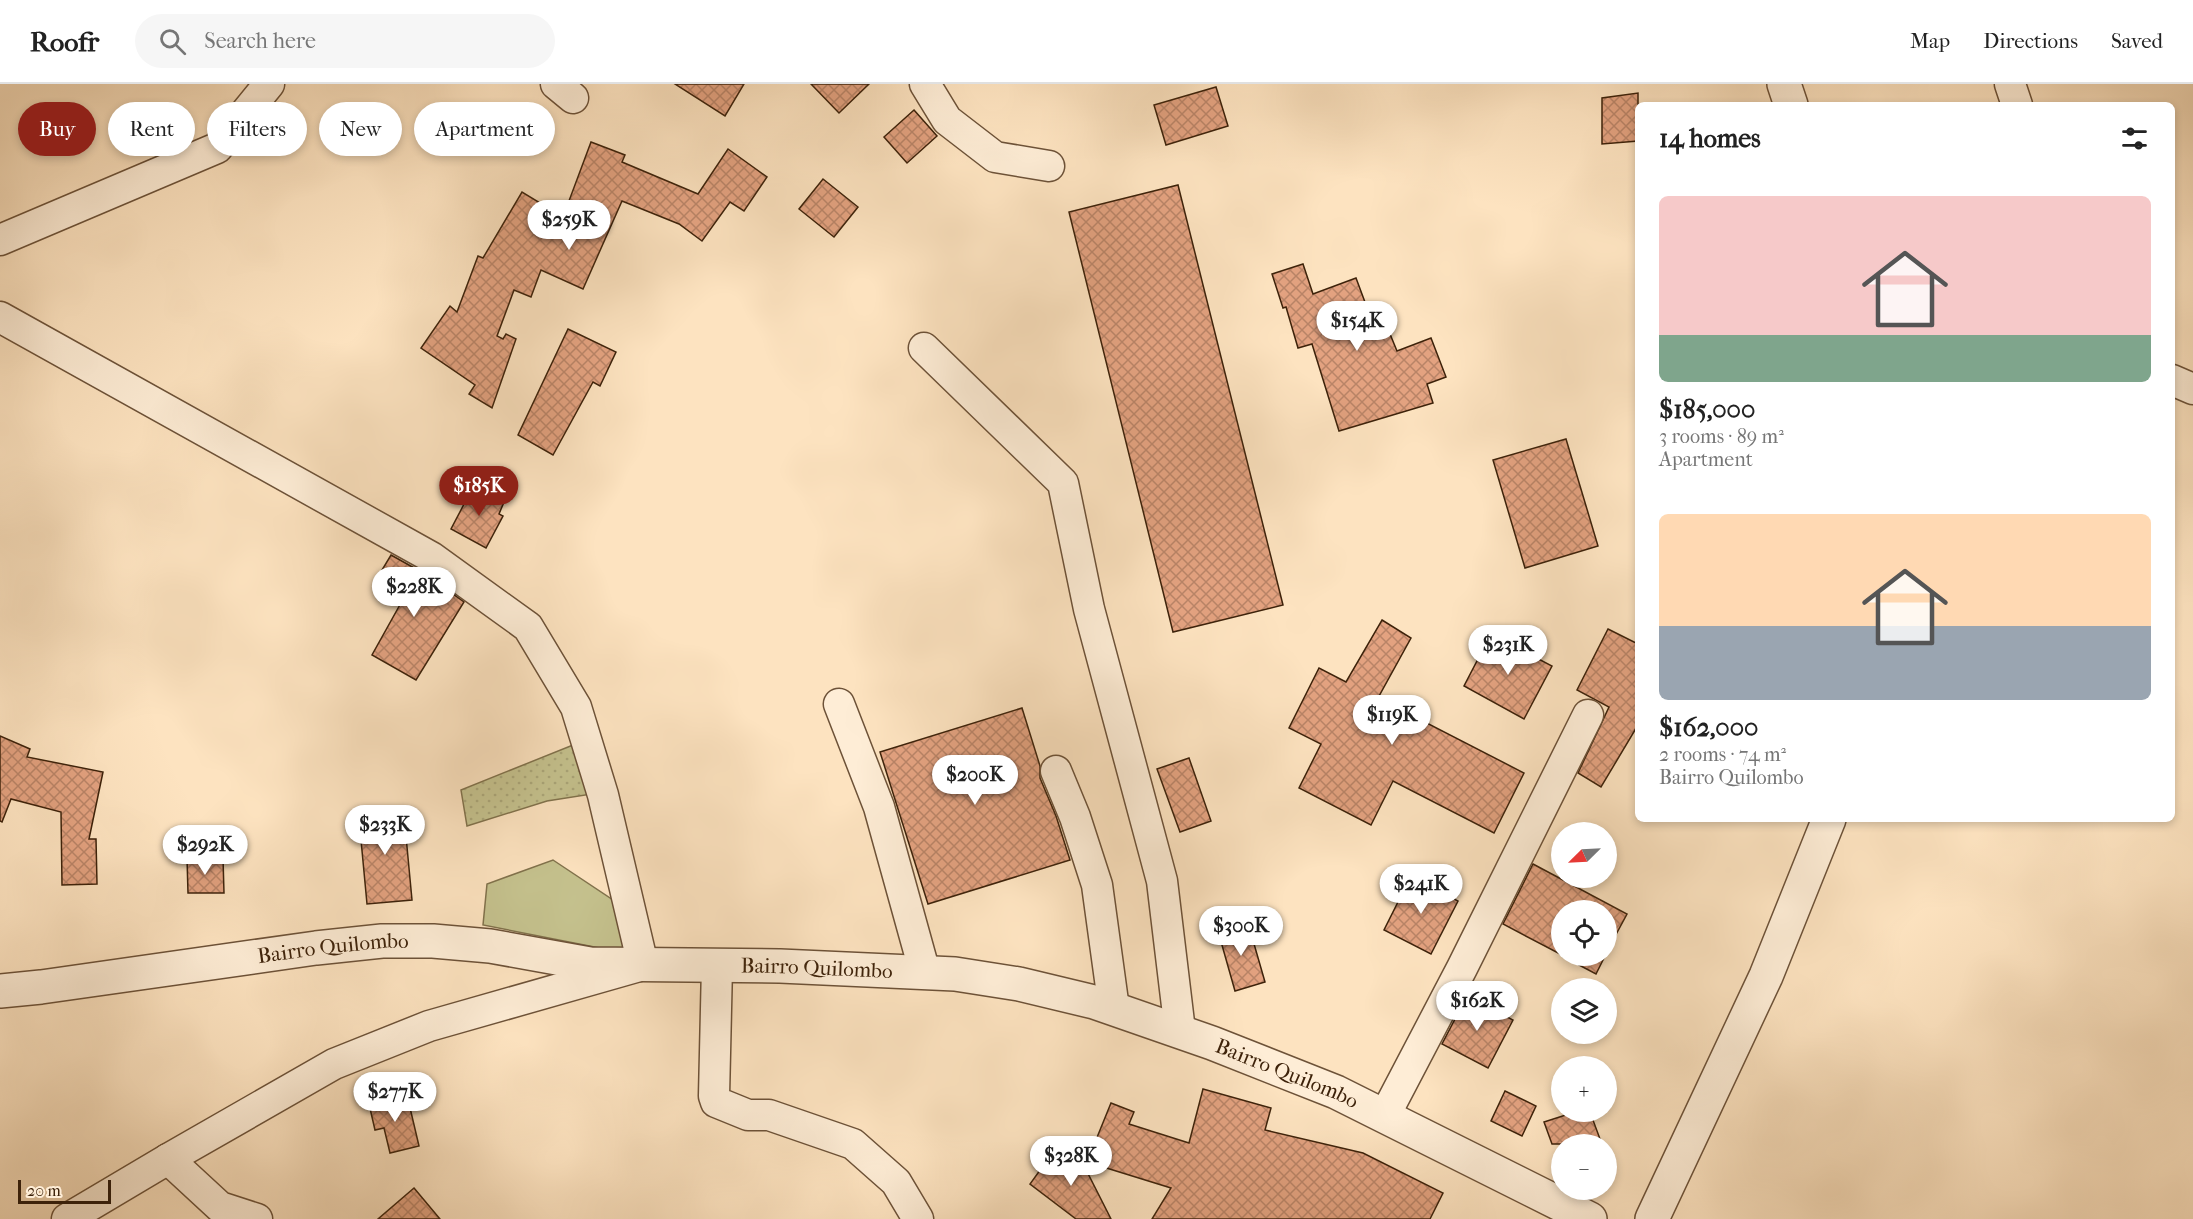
<!DOCTYPE html>
<meta charset="utf-8">
<style>
:root{--surface:#fff;--page:#f6f6f6;--text:#222;--muted:#767676;--line:#e0e0e0;--accent:#8f2418}
body{margin:0;font-family:"IM FELL French Canon",serif;background:var(--page);color:var(--text);height:100vh;display:flex;flex-direction:column;font-size:22px;white-space:nowrap}
*{box-sizing:border-box;margin:0}
p{font-size:20px;color:var(--muted)}
.icon{flex:none;width:33px;height:33px;fill:none;stroke:currentColor;stroke-width:2;stroke-linecap:round;stroke-linejoin:round}
.map{position:relative;flex:1;overflow:hidden}
.side{position:absolute;left:1635px;top:18px;width:540px;height:720px;display:flex;flex-direction:column;background:var(--surface);border-radius:9px;box-shadow:0 3px 9px #0003}
.side>*{flex:none}
.guide{position:absolute;left:18px;top:18px;width:570px;height:54px;display:flex;gap:12px}
.needle{width:39px;rotate:246deg}
.buttons{position:absolute;left:1551px;top:738px;display:grid;gap:12px}
.buttons a{display:grid;place-items:center;width:66px;height:66px;border-radius:50%;background:var(--surface);box-shadow:0 3px 9px #0003;font-size:30px}
.scale{position:absolute;left:18px;bottom:15px;width:93px;box-sizing:border-box;padding-left:6px;border:3px solid #3d220a;border-top:0;font-size:16px;line-height:21px;white-space:nowrap;color:#3d220a;-webkit-text-stroke:4px #feedd6;paint-order:stroke}
.price{position:absolute;translate:-50% -51px;padding:0 14px;border-radius:21px;background:#fff;color:#222;font-size:20px;line-height:39px;filter:drop-shadow(0 2px 3px #0008)}
.price::after{content:'';position:absolute;left:50%;top:36px;width:18px;height:14px;margin-left:-9px;background:inherit;clip-path:polygon(0 0,100% 0,50% 100%)}
.price.active{background:var(--accent);color:#fff}
ul{padding:0;list-style:none}
li{display:grid;align-content:center;gap:12px;height:318px;padding:0 24px}
li span{display:grid;place-items:center;height:186px;border-radius:9px;color:#555}
li>.icon{margin-inline-start:auto}
span .icon{width:108px;height:108px;fill:#fffc;stroke-width:1}
li b{font-size:26px}
h2{display:flex;justify-content:space-between;align-items:center;height:72px;padding:0 24px;font-size:26px}
.chip{padding:0 21px;border-radius:27px;background:var(--surface);box-shadow:0 3px 9px #0003;font-size:21px;line-height:54px}
.chip.active{background:var(--accent);color:#fff}
header{display:flex;align-items:center;gap:36px;box-sizing:border-box;height:84px;padding:0 30px;background:var(--surface);border-bottom:2px solid var(--line)}
header strong{font-size:28px}
nav{display:flex;gap:33px;margin-inline-start:auto;font-size:21px}
.search{width:420px;height:54px;background:var(--page);display:flex;align-items:center;gap:15px;box-sizing:border-box;padding:0 21px;border-radius:33px;color:var(--muted);font-size:22px}
.map>svg:first-child{display:block}
.grass{fill:url(#grass-dots);stroke:#81724c;stroke-width:1.5}
.green{fill:#c5c28e;stroke:#81724c;stroke-width:1.5}
.building{fill:url(#building-cross-hatch);stroke:#3d220a;stroke-width:1.5}
.lines{fill:none;stroke-linecap:round;stroke-linejoin:round}
.minor-casing{stroke:#6d5238;stroke-width:33}
.tertiary-casing{stroke:#6d5238;stroke-width:36}
.minor{stroke:#feedd6;stroke-width:30}
.tertiary{stroke:#feedd6;stroke-width:33}
.labels{text-anchor:middle;dominant-baseline:central;stroke-width:4.5;stroke-linejoin:round;paint-order:stroke}
.street-label{font-size:21px;fill:#3d220a;stroke:#feedd6}
</style>
<header>
<strong>Roofr</strong>
<div class="search"><svg class="icon" aria-label="search" viewBox="0 0 24 24"><circle cx="10" cy="10" r="6"/><path d="M15 15l6 6"/></svg>Search here</div>
<nav><a>Map</a><a>Directions</a><a>Saved</a></nav>
</header>
<div class="map">
<svg width="2193" height="1135" viewBox="0 0 2193 1135">
<defs>
<pattern id="grass-dots" width="8" height="8" patternUnits="userSpaceOnUse" patternTransform="scale(1.5)"><rect width="8" height="8" fill="#c5c28e"/><path d="M2 2h.1M6 6h.1" fill="none" stroke="#aaa679" stroke-width="1.8" stroke-linecap="round"/></pattern>
<pattern id="building-cross-hatch" width="8" height="8" patternUnits="userSpaceOnUse" patternTransform="scale(1.5)"><rect width="8" height="8" fill="#e3a280"/><path d="M0 0l8 8M0 8l8-8" fill="none" stroke="#b98467"/></pattern>
</defs>
<rect width="100%" height="100%" fill="#fde3c0"/>
<filter id="stains"><feTurbulence type="fractalNoise" baseFrequency=".00333" numOctaves="4"/><feColorMatrix values="0 0 0 0 .2 0 0 0 0 .09 0 0 0 0 .02 0 0 0 .5 -.17"/></filter>
<radialGradient id="worn" r=".72"><stop offset=".6" stop-color="#630" stop-opacity="0"/><stop offset="1" stop-color="#630" stop-opacity=".3"/></radialGradient>
<path class="grass" d="M 573,661 L 592,710 L 547,717 L 467,742 L 461,706 Z"/>
<path class="green" d="M 553,776 L 619,820 L 625,869 L 483,841 L 487,800 Z"/>
<g class="building">
<path d="M 675,0 L 744,0 L 725,32 Z"/>
<path d="M 811,0 L 869,0 L 839,29 Z"/>
<path d="M 1216,3 L 1228,42 L 1166,61 L 1154,21 Z"/>
<path d="M 1638,9 L 1638,57 L 1602,60 L 1602,14 Z"/>
<path d="M 914,26 L 937,52 L 907,79 L 884,53 Z"/>
<path d="M 591,58 L 625,71 L 622,78 L 698,110 L 728,65 L 767,93 L 744,127 L 730,118 L 702,157 L 679,140 L 622,117 L 583,205 L 541,186 L 531,213 L 514,206 L 497,252 L 503,255 L 506,250 L 516,255 L 492,324 L 469,310 L 475,301 L 421,264 L 450,222 L 457,228 L 478,172 L 483,174 L 522,108 L 563,133 Z"/>
<path d="M 823,95 L 858,123 L 834,153 L 799,125 Z"/>
<path d="M 1178,101 L 1283,521 L 1173,548 L 1069,128 Z"/>
<path d="M 1303,180 L 1313,210 L 1356,194 L 1372,237 L 1383,233 L 1397,267 L 1431,254 L 1446,293 L 1427,300 L 1433,319 L 1339,347 L 1312,260 L 1298,264 L 1286,223 L 1283,224 L 1272,190 Z"/>
<path d="M 568,245 L 616,268 L 600,302 L 593,298 L 553,371 L 518,351 Z"/>
<path d="M 1566,355 L 1598,462 L 1525,484 L 1493,376 Z"/>
<path d="M 474,401 L 504,418 L 499,430 L 503,432 L 486,464 L 451,445 Z"/>
<path d="M 391,471 L 425,490 L 464,518 L 416,596 L 372,571 L 402,517 L 392,511 L 394,507 L 376,496 Z"/>
<path d="M 1382,536 L 1411,554 L 1378,614 L 1524,689 L 1494,749 L 1393,697 L 1371,741 L 1299,704 L 1321,660 L 1289,644 L 1319,584 L 1346,598 Z"/>
<path d="M 1608,545 L 1638,560 L 1638,641 L 1601,703 L 1578,689 L 1609,623 L 1577,606 Z"/>
<path d="M 1491,550 L 1552,582 L 1524,635 L 1464,602 Z"/>
<path d="M 1022,624 L 1040,682 L 1040,694 L 1056,732 L 1070,776 L 928,820 L 880,668 Z"/>
<path d="M 0,652 L 30,665 L 27,673 L 103,688 L 89,755 L 96,755 L 97,800 L 62,801 L 61,728 L 11,715 L 2,738 L 0,737 Z"/>
<path d="M 1189,674 L 1211,737 L 1180,748 L 1157,685 Z"/>
<path d="M 386,722 L 387,732 L 404,731 L 412,816 L 367,820 L 358,724 Z"/>
<path d="M 187,774 L 223,774 L 224,809 L 188,809 Z"/>
<path d="M 1533,780 L 1627,830 L 1606,869 L 1606,826 L 1562,826 L 1562,871 L 1503,840 Z"/>
<path d="M 1411,792 L 1458,817 L 1431,870 L 1384,846 Z"/>
<path d="M 1248,839 L 1265,898 L 1235,907 L 1218,847 Z"/>
<path d="M 1562,872 L 1605,872 L 1596,890 Z"/>
<path d="M 1467,912 L 1513,936 L 1488,984 L 1442,960 Z"/>
<path d="M 1203,1005 L 1271,1024 L 1265,1046 L 1363,1069 L 1443,1109 L 1430,1135 L 1152,1135 L 1171,1104 L 1087,1078 L 1111,1019 L 1134,1028 L 1129,1040 L 1189,1059 Z"/>
<path d="M 1505,1007 L 1536,1022 L 1522,1052 L 1491,1037 Z"/>
<path d="M 407,1011 L 419,1062 L 390,1069 L 384,1044 L 375,1046 L 369,1020 Z"/>
<path d="M 1575,1028 L 1590,1028 L 1600,1055 L 1585,1060 L 1552,1060 L 1544,1038 Z"/>
<path d="M 1072,1058 L 1111,1135 L 1076,1135 L 1030,1100 L 1048,1075 L 1055,1080 Z"/>
<path d="M 414,1104 L 440,1135 L 378,1135 Z"/>
</g>
<g class="lines">
<g class="minor-casing">
<g id="minor">
<path d="M 556,0 L 573,14"/>
<path d="M 925,0 L 947,36 L 995,73 L 1049,82"/>
<path d="M 2010,0 L 2017,21"/>
<path d="M 0,156 L 217,64 L 269,0"/>
<path d="M 0,233 L 431,473 L 528,543 L 576,623 L 603,711 L 643,881 L 429,942 L 334,980 L 168,1075 L 67,1135"/>
<path d="M 924,264 L 1063,399 L 1089,525 L 1162,797 L 1180,947"/>
<path d="M 2172,296 L 2193,305"/>
<path d="M 839,620 L 879,723 L 925,889"/>
<path d="M 1056,687 L 1075,733 L 1097,801 L 1114,925"/>
<path d="M 717,882 L 714,1012 L 716,1018 L 748,1031 L 769,1031 L 853,1060 L 896,1098 L 918,1135"/>
<path d="M 1384,1033 L 1462,884 L 1588,631"/>
<path d="M 168,1075 L 220,1123 L 257,1135"/>
</g>
</g>
<g class="tertiary-casing">
<g id="tertiary">
<path d="M 1784,0 L 1791,21"/>
<path id="s1" d="M 0,907 L 41,903 L 316,864 L 382,857 L 433,857 L 490,862 L 590,880 L 780,882 L 955,890 L 1019,900 L 1094,918 L 1212,959 L 1336,1008 L 1590,1135"/>
<path d="M 1652,1135 L 1766,892 L 1829,735"/>
</g>
</g>
<use href="#minor" class="minor"/>
<use href="#tertiary" class="tertiary"/>
</g>
<g class="labels">
<g class="street-label">
<text stroke="none"><textPath href="#s1" startOffset="336">Bairro Quilombo</textPath></text>
<text stroke="none"><textPath href="#s1" startOffset="822">Bairro Quilombo</textPath></text>
<text stroke="none"><textPath href="#s1" startOffset="1308">Bairro Quilombo</textPath></text>
</g>
</g>
<rect width="100%" height="100%" filter="url(#stains)"/>
<rect width="100%" height="100%" fill="url(#worn)"/>
</svg>
<div class="buttons">
<a><svg class="needle" viewBox="-14 -14 28 28"><path d="M0-13l5 13h-10z" fill="#e53935"/><path d="M0 13l5-13h-10z" fill="#767676"/></svg></a>
<a><svg class="icon" aria-label="locate" viewBox="0 0 24 24"><circle cx="12" cy="12" r="6"/><path d="M12 2v4M12 18v4M2 12h4M18 12h4"/></svg></a>
<a><svg class="icon" aria-label="layers" viewBox="0 0 24 24"><path d="M12 4l9 5-9 5-9-5zM3 14l9 5 9-5"/></svg></a>
<a>+</a>
<a>−</a>
</div>
<div class="scale">20 m</div>
<b class="price" style="left:569px;top:167px">$259K</b>
<b class="price" style="left:1357px;top:268px">$154K</b>
<b class="price active" style="left:479px;top:433px">$185K</b>
<b class="price" style="left:414px;top:534px">$228K</b>
<b class="price" style="left:1508px;top:592px">$231K</b>
<b class="price" style="left:1392px;top:662px">$119K</b>
<b class="price" style="left:975px;top:722px">$200K</b>
<b class="price" style="left:385px;top:772px">$233K</b>
<b class="price" style="left:205px;top:792px">$292K</b>
<b class="price" style="left:1421px;top:831px">$241K</b>
<b class="price" style="left:1241px;top:873px">$300K</b>
<b class="price" style="left:1477px;top:948px">$162K</b>
<b class="price" style="left:395px;top:1039px">$277K</b>
<b class="price" style="left:1071px;top:1103px">$328K</b>
<div class="guide">
<a class="chip active">Buy</a>
<a class="chip">Rent</a>
<a class="chip">Filters</a>
<a class="chip">New</a>
<a class="chip">Apartment</a>
</div>
<section class="side">
<h2>14 homes<svg class="icon" aria-label="filters" viewBox="0 0 24 24"><path d="M4 7h16M4 17h16"/><circle cx="9" cy="7" r="2"/><circle cx="15" cy="17" r="2"/></svg></h2>
<ul>
<li><span style="background:linear-gradient(#f6c9c9 75%,#7fa58c 0)"><svg class="icon" aria-label="home" viewBox="0 0 24 24"><path d="M3 11l9-7 9 7M6 9v11h12V9"/></svg></span><div><b>$185,000</b><p>3 rooms · 89 m²</p><p>Apartment</p></div></li>
<li><span style="background:linear-gradient(#ffd9b3 60%,#9aa5b1 0)"><svg class="icon" aria-label="home" viewBox="0 0 24 24"><path d="M3 11l9-7 9 7M6 9v11h12V9"/></svg></span><div><b>$162,000</b><p>2 rooms · 74 m²</p><p>Bairro Quilombo</p></div></li>
</ul>
</section>
</div>
